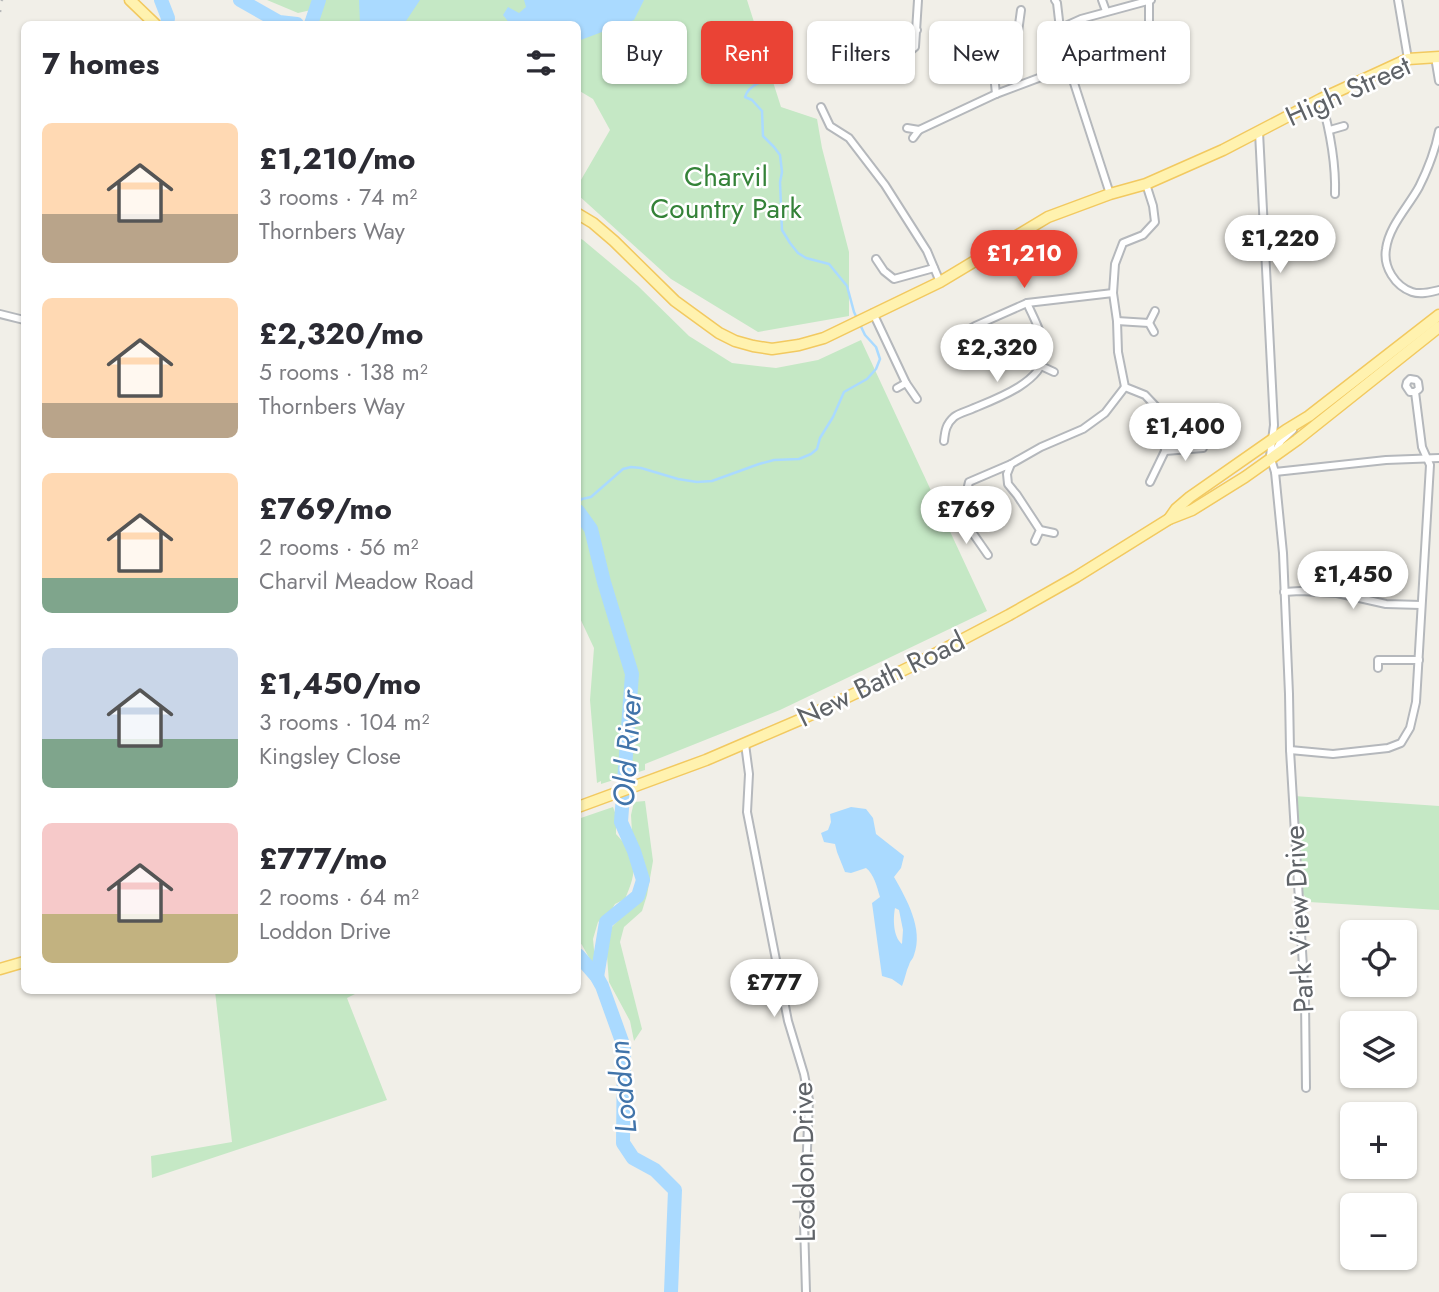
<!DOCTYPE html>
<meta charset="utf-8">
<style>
:root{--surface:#fff;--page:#f7f7f7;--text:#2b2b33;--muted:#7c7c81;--accent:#ea4335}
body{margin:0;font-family:Jost,sans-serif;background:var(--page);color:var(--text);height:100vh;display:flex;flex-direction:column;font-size:26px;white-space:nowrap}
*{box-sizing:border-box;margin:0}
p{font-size:23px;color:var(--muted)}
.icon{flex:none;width:38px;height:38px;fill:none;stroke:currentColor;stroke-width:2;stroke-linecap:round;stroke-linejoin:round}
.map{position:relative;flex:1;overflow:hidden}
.side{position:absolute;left:21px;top:21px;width:560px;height:973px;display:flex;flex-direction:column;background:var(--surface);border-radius:10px;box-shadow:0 2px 5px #0004}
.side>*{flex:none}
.top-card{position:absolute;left:602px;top:21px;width:665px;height:63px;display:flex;gap:14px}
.fabs{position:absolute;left:1340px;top:920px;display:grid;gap:14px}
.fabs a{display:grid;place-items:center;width:77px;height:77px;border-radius:10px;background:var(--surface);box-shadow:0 2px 5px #0004;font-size:35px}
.price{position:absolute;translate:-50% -60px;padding:0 16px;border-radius:24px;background:#fff;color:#222;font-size:23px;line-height:46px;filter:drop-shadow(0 2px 4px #0008)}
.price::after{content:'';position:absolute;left:50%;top:42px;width:21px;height:16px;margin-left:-10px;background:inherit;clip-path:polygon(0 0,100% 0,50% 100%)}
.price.on{background:var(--accent);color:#fff}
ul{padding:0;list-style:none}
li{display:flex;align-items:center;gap:21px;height:175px;padding:0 21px}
li span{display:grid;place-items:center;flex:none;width:196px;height:140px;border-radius:10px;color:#555}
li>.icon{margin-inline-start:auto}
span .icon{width:84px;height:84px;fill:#fffc;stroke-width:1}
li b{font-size:30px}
h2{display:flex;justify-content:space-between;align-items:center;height:84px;padding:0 21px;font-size:30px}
.pill{padding:0 24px;border-radius:10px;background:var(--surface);box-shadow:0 2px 5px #0004;font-size:24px;line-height:63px}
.pill.on{background:var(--accent);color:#fff}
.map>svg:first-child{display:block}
.green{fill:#c5e8c5}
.water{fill:#aadaff;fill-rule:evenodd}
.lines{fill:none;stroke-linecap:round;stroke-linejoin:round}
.stream{stroke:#aadaff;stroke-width:2.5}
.river{stroke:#aadaff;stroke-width:14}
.street-casing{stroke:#b5b8bc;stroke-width:10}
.primary-casing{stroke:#f2c960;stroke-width:13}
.street{stroke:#fff;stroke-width:6}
.primary{stroke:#fff2af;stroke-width:10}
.rail{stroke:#b6b7b8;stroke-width:2.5;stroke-dasharray:2 9;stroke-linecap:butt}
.labels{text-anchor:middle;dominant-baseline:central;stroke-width:5;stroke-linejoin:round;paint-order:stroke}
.street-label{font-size:28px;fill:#5f6368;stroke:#fff}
.park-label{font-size:28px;fill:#348238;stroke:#fff}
.water-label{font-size:30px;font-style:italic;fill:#4174aa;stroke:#fff}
</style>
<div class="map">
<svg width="1439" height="1292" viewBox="0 0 1439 1292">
<rect width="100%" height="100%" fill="#f1efe8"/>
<g class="green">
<path d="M 267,0 L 313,0 L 311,10 L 298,13 Z"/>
<path d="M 325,0 L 747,0 L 781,107 L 817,119 L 822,148 L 849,252 L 849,316 L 758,332 L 671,279 L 578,195 L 578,185 L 610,130 L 593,99 L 578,90 L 578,24 L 316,24 Z"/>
<path d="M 578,237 L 583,240 L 638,286 L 689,336 L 732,363 L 776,368 L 818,360 L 861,340 L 987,611 L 780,710 L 645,764 L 645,770 L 601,784 L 601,781 L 597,783 L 590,700 L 594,648 L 578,614 Z"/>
<path d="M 1294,796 L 1439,806 L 1439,910 L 1309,902 L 1301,891 Z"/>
<path d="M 645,801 L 653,861 L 647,895 L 642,911 L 624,927 L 620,942 L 642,1029 L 634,1041 L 630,1021 L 609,982 L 606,943 L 611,928 L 640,897 L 645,881 L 645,867 L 632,833 L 631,815 L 634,802 Z"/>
<path d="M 613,807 L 616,815 L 616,834 C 639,858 637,871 625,899 L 615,904 L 612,909 L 598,922 L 593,939 L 595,960 L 592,963 L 582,945 L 578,940 L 578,819 Z"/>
<path d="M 215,991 L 354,991 L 355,994 L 347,998 L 387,1100 L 152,1178 L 151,1156 L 232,1142 Z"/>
</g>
<g class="water">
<path d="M 359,0 L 420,0 L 404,24 L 360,24 Z"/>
<path d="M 524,0 L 644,0 L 634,20 L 578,41 L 578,24 L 510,24 L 503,15 L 508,7 L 519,13 L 526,7 Z"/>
<path d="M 851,807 L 866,809 L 873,818 L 876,834 L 904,856 L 901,868 L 894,877 C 906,898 924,929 914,955 C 912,961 911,959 909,965 C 906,971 905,979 902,986 L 892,979 L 882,976 L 872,903 L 880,897 C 877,887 874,874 866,868 L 851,873 L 845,872 L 837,852 L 835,844 L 824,842 L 821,833 L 828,830 L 831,822 L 830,814 ZM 895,908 L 899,910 L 903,930 L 902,944 C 893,937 893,918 895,908 Z"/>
</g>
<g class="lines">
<path class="stream" d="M 578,502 L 582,499 L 591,497 L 623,469 L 631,467 L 641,468 L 678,479 L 697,482 L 712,481 L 759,464 L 774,460 L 799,459 L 811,454 L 817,449 L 820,438 L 833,417 L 844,392 L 867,379 L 876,369 L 880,359 L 876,347 L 865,335 L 854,312 L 847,286 L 829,264 L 806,258 L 798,253 L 790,243 L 782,230 L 780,182 L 782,172 L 780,155 L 774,147 L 763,136 L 762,111 L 752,100 L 745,97 C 749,84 763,81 776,78"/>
<g class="river">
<path d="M 161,0 L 168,18 L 167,24"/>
<path d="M 240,0 L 279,22 L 297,24"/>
<path d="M 311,24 L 319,0"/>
<path d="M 578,511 L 591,529 L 604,582 L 632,674 L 621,822 L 634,851 L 643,880 L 638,896 L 606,922 L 597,977"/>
<path d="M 578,955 L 597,977 L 602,986 L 624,1047 L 623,1143 L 633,1158 L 655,1170 L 675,1190 L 671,1292"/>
</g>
<g class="street-casing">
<g id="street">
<path d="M 1055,0 L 1057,3 L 1062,46 L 1110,194"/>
<path d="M 1102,0 L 1106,11"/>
<path d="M 1398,0 L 1408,59"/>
<path d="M 1149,1 L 1149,27"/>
<path d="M 1061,28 L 1081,19 L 1151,0"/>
<path d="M 917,30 C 904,33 891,34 881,43 L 887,57 C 899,59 907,55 915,47 L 918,0"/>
<path d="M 977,36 L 999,42"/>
<path d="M 1435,57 L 1439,81"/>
<path d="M 996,94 L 992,54 L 999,42 L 1010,38 L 1018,32 L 1021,10"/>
<path d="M 1321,99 C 1330,131 1336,161 1335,194"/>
<path d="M 821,107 L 830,126 L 849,138 L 885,185 L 927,251 L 940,282"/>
<path d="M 907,128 L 919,130"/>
<path d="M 1330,130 L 1344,126"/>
<path d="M 1439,131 C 1435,151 1428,169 1419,187 C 1408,207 1389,226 1386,249 C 1383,267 1395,286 1412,292 C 1421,295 1431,292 1439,290"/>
<path d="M 1259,132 L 1274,425 L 1270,456 L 1275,472 L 1283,553 L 1289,694 L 1290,750 L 1305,1000 L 1306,1088"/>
<path d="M 913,138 L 919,130 L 996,94 L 1068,67"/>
<path d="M 1146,184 L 1153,206 L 1155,222 L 1143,235 L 1123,243 L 1115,264 L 1113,293 L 1117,321 L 1118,352 L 1125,387 L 1145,395 L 1163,414 L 1165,451 L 1150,482"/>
<path d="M 876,259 L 884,271 L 894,279 L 934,268"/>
<path d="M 873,313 L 906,383 L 917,399"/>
<path d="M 0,314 L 24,320"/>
<path d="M 1117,321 L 1149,323 L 1154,332"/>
<path d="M 1149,323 L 1155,311"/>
<path d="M 950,340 L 975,326 L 1027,303 L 1113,293"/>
<path d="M 1041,366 L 1054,372"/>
<path d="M 897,388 L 906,383"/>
<path d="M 944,441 C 945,431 946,424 954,417 C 959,413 968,411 974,408 C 996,399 1042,382 1044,355 C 1045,337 1034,319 1027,303"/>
<path d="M 1165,451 L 1203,448"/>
<path d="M 1272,457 L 1281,441 L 1293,430"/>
<path d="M 1011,464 L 1041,447 L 1083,429 L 1105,413 L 1125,387"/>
<path d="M 1275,472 L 1386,460 L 1439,458"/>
<path d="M 965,522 L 988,555"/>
<path d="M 958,525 L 965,522 L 965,499 L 969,482 L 1011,464 L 1007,474 L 1008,484 L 1017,495 L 1040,530 L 1035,541"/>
<path d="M 1040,530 L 1054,533"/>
<path d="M 1284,592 L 1300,591 L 1337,593 L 1386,604 L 1421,605"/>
<path d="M 1378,668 L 1378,660 L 1419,660"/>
<path d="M 745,744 L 749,774 L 747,812 L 788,1021 L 804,1074 L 809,1100 L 804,1223 L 806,1292"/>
<path d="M 1290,750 L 1333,754 L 1388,748 L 1401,743 L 1410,728 L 1416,702 L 1430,465 L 1422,447 L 1415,392 L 1410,392 L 1406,386 L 1407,382 L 1410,379 L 1416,380 L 1418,382 L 1419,389 L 1415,392"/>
</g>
</g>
<g class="primary-casing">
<g id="primary">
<path d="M 130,0 L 155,24"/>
<path d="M 578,214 L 593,223 L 614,241 L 675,301 L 719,333 L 735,341 L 753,346 L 772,349 L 799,345 L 824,338 L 940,282 L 1048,217 L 1110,194 L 1146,184 L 1223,150 L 1321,99 L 1408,59 L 1439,57"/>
<path d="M 1169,519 L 1176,509 L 1190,497 L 1286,430 L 1309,416 L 1439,315"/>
<path d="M 578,807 L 706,760 L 804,718 L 914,665 L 1009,615 L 1076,577 L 1169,519 L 1192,510 L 1245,477 L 1297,440 L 1439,327"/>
<path d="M 0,969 L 24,962"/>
</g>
</g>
<use href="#street" class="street"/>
<use href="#primary" class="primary"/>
<path class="rail" d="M 0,12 L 2,0"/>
</g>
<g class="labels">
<g class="street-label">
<text transform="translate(1348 91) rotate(-24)">High Street</text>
<text transform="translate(881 679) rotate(-26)">New Bath Road</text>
<text transform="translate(1299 919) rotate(-93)">Park View Drive</text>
<text transform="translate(804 1162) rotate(-91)">Loddon Drive</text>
</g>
<g class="park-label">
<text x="726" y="176">Charvil<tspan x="726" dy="32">Country Park</tspan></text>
</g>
<g class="water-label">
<text transform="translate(627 749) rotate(-86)">Old River</text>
<text transform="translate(622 1087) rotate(-95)">Loddon</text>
</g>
</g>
</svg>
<div class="fabs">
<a><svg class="icon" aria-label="locate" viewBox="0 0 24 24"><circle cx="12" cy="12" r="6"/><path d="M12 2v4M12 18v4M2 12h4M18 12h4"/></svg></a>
<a><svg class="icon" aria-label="layers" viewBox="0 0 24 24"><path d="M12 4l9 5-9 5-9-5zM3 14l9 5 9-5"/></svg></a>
<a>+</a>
<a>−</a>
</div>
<b class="price" style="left:1280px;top:275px">£1,220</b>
<b class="price on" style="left:1024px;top:290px">£1,210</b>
<b class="price" style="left:997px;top:384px">£2,320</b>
<b class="price" style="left:1185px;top:463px">£1,400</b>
<b class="price" style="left:966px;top:546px">£769</b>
<b class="price" style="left:1353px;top:611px">£1,450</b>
<b class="price" style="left:774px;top:1019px">£777</b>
<div class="top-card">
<a class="pill">Buy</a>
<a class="pill on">Rent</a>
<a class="pill">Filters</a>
<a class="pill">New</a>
<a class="pill">Apartment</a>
</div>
<section class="side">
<h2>7 homes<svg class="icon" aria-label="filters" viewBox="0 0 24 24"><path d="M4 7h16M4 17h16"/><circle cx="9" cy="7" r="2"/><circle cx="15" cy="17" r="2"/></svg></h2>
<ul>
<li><span style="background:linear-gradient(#ffd9b3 65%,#b9a48a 0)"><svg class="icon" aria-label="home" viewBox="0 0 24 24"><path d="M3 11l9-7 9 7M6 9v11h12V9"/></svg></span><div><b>£1,210/mo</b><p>3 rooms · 74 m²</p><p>Thornbers Way</p></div></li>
<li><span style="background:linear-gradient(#ffd9b3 75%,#b9a48a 0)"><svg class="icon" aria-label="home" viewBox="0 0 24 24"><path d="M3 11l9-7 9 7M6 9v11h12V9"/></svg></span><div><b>£2,320/mo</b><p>5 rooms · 138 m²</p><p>Thornbers Way</p></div></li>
<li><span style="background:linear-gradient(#ffd9b3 75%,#7fa58c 0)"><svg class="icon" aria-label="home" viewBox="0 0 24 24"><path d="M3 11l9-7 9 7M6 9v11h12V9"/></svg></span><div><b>£769/mo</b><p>2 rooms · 56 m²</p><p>Charvil Meadow Road</p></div></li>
<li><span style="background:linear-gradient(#c9d6e8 65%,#7fa58c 0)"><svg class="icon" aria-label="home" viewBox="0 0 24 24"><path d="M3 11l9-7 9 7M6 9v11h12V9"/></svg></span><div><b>£1,450/mo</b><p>3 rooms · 104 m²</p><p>Kingsley Close</p></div></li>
<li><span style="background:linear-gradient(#f6c9c9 65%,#c2b280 0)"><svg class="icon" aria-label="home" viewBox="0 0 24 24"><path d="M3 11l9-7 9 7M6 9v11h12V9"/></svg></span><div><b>£777/mo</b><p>2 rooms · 64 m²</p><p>Loddon Drive</p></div></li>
</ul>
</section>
</div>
